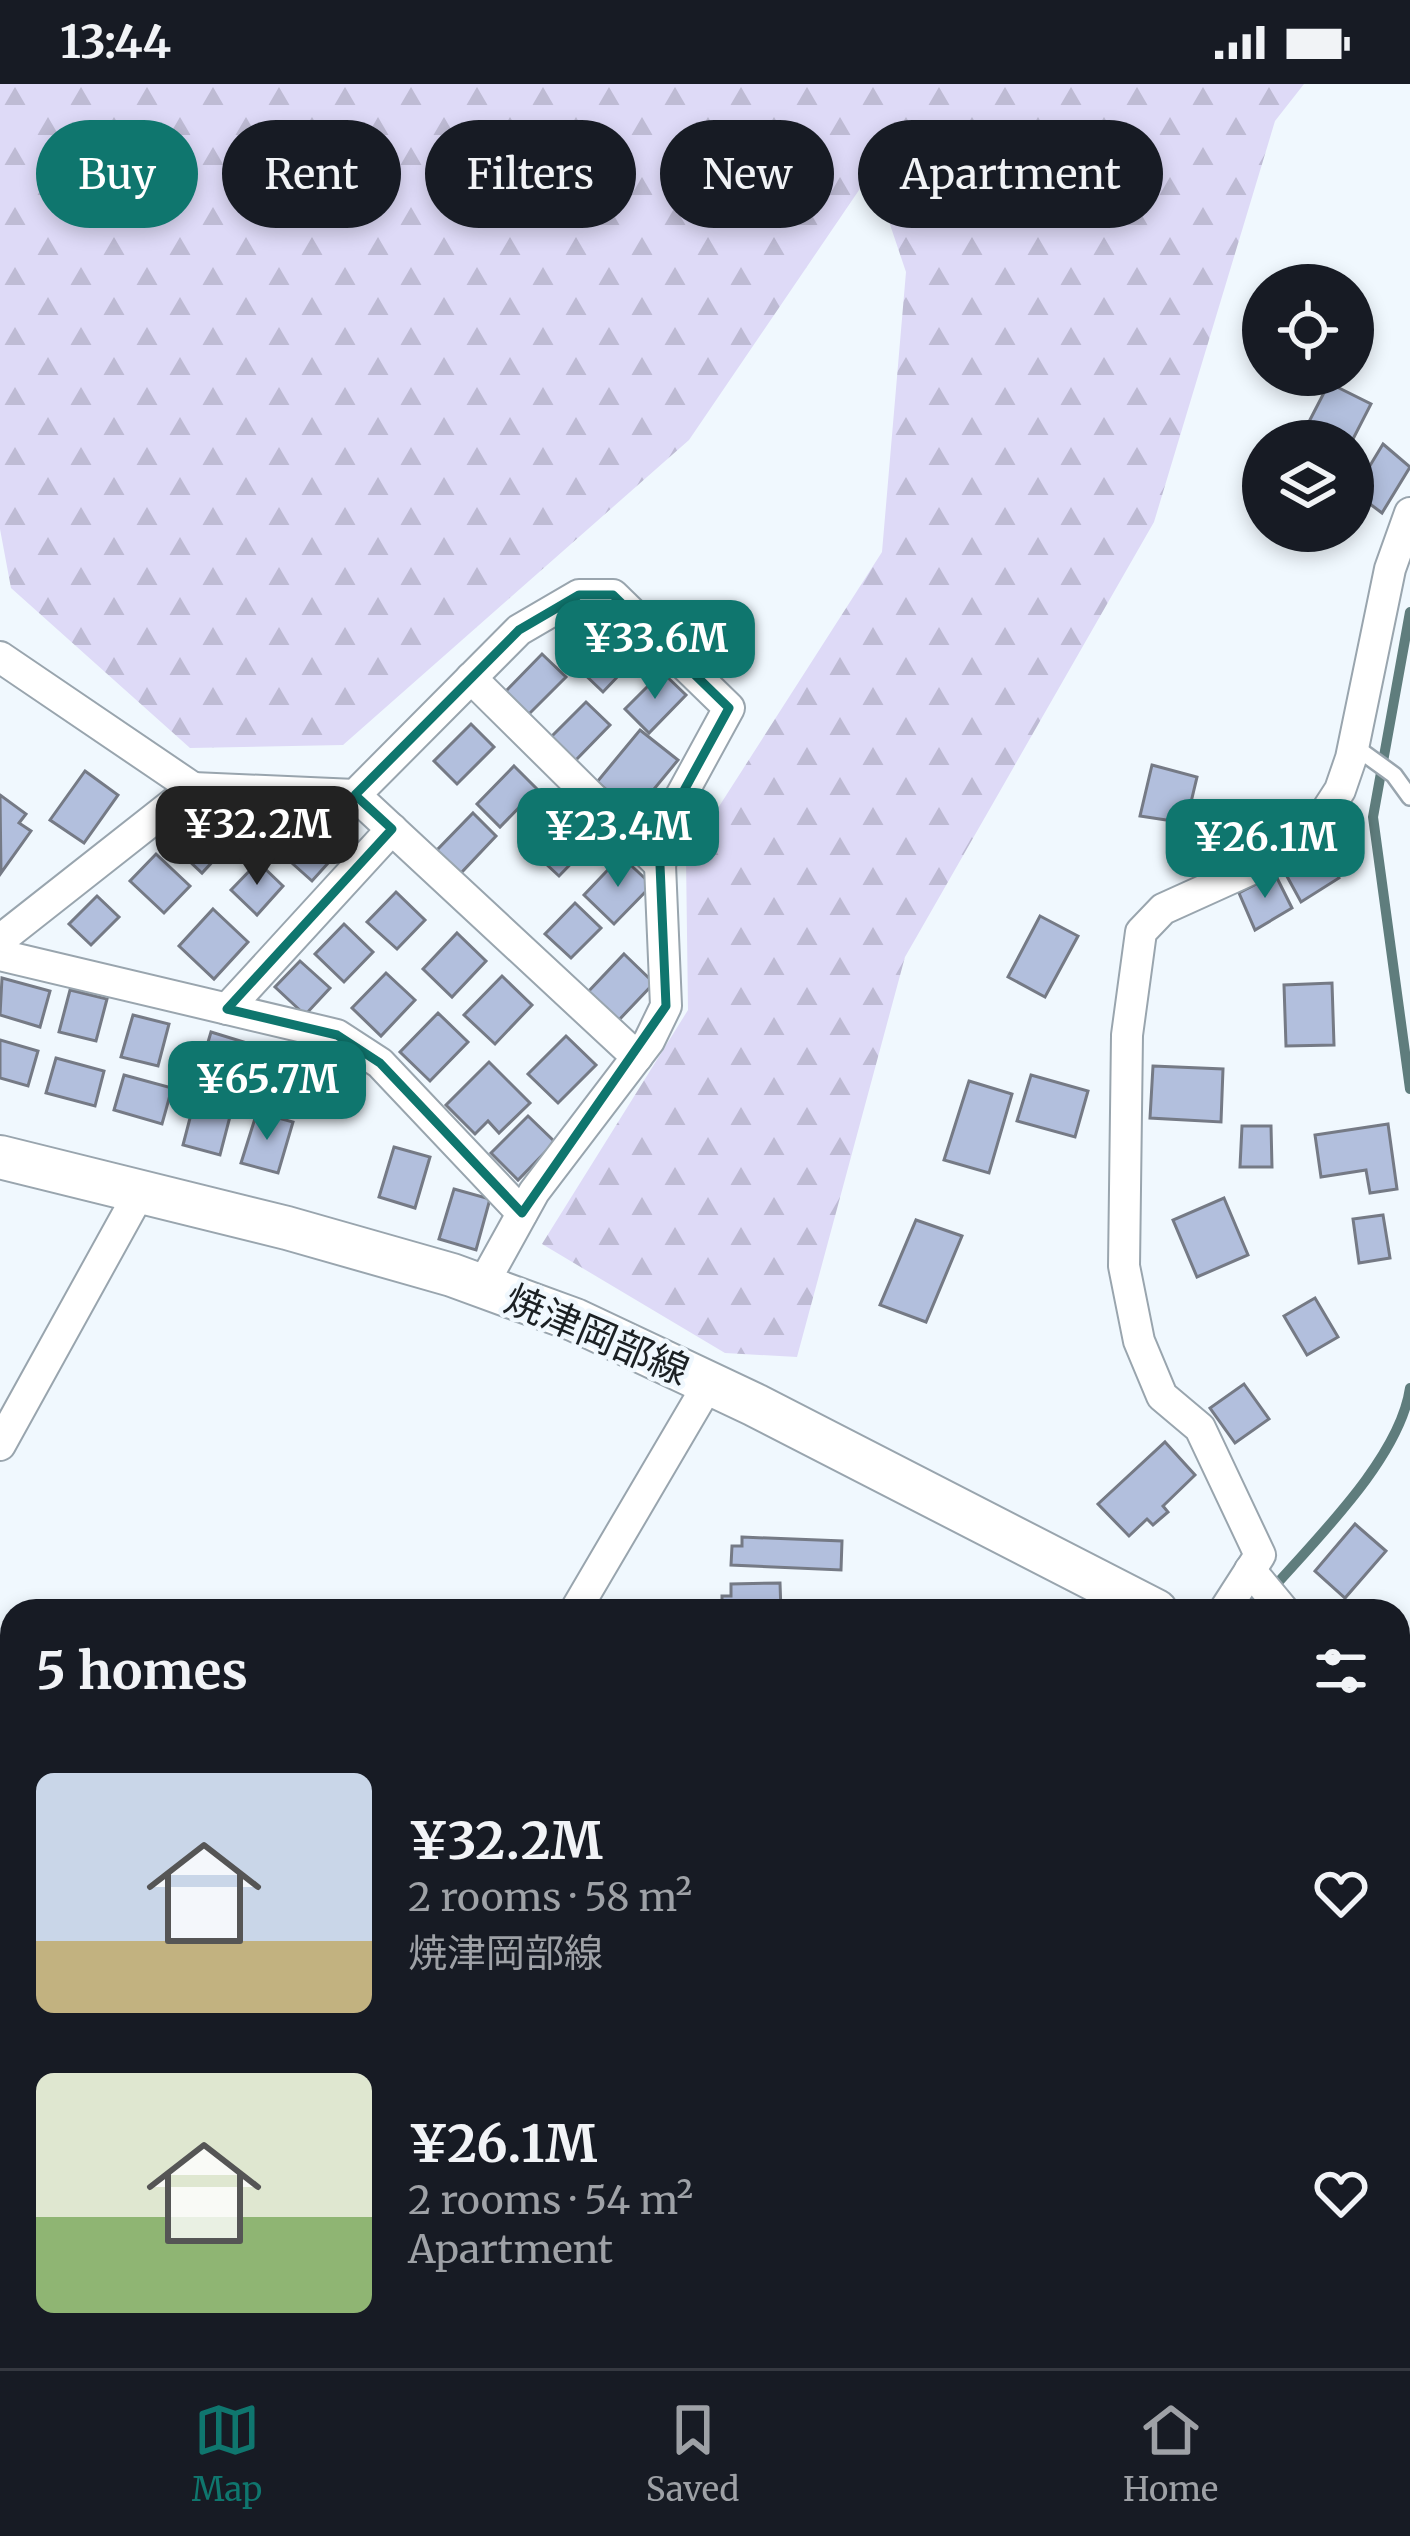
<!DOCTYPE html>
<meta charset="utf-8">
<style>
:root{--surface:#171b24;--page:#20242c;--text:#f1f3f6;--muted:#9ea1a6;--line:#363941;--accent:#0f766e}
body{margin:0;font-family:Merriweather,"Noto Sans JP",serif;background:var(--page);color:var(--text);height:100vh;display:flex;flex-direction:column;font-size:45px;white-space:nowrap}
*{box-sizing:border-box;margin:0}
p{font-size:39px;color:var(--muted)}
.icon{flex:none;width:66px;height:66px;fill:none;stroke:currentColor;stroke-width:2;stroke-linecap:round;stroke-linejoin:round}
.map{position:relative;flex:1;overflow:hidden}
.details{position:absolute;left:0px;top:1515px;width:1410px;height:771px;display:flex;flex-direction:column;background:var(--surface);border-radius:36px 36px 0 0;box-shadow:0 6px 18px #0003}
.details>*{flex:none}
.guide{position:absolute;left:36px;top:36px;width:1338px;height:108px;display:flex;gap:24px}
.tools{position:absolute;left:1242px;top:180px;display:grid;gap:24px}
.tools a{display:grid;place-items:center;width:132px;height:132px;border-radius:50%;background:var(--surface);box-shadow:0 6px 18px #0003;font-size:60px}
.price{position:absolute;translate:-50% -102px;padding:0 27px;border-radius:24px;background:var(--accent);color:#fff;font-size:39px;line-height:78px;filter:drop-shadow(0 3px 6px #0008)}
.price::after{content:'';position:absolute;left:50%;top:72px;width:36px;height:27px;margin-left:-18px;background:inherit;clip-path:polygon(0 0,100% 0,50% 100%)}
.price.selected{background:#222;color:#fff}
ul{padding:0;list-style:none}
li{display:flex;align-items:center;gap:36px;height:300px;padding:0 36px}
li span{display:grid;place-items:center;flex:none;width:336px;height:240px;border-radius:18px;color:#555}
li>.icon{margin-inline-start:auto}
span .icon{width:144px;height:144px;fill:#fffc;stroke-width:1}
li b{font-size:51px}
h2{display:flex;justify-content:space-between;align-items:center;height:144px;padding:0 36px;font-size:51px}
.chip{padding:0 42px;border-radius:54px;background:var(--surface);box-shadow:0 6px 18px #0003;font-size:42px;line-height:108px}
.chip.selected{background:var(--accent);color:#fff}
.status{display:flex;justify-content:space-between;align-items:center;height:84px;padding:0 60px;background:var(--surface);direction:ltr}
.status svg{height:33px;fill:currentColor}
.tab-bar{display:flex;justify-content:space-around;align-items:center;height:168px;border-top:3px solid var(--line);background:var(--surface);font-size:33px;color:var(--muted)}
.tab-bar a{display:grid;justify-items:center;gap:6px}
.tab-bar .selected{color:var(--accent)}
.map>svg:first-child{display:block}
.forest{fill:url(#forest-firs)}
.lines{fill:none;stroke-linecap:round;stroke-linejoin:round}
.stream{stroke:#5f7d7d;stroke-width:10}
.building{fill:#b2bfdd;stroke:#757a85;stroke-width:3}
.service-casing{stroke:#99a5ae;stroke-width:20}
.minor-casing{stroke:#99a5ae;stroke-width:34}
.secondary-casing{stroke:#99a5ae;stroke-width:46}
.service{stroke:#fff;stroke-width:15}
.minor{stroke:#fff;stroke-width:30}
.secondary{stroke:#fff;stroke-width:42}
.marked{fill:none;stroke:#0f766e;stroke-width:9;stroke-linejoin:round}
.labels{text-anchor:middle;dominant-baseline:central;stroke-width:9;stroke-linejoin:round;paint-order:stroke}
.street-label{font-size:39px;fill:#1c2124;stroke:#f0f8fe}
</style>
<div class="status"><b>13:44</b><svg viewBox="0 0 49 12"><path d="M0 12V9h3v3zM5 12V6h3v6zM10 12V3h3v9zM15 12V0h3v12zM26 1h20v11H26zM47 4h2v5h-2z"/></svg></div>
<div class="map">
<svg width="1410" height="2284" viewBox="0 0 1410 2284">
<defs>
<pattern id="forest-firs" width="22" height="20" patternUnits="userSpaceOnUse" patternTransform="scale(3)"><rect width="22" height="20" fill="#dedaf7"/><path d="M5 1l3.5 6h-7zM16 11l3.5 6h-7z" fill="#bebbd4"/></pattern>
</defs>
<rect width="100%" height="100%" fill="#f0f8fe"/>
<path class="forest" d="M 0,0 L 1304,0 L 1275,37 L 1154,438 L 905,873 L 797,1273 L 725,1269 L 542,1160 L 688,926 L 686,774 L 882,468 L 906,188 L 872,87 L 689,356 L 343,661 L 190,664 L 11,504 L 0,445 Z"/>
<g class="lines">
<g class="stream">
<path d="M 1410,528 L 1373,733 L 1410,1005"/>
<path d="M 1253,1527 C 1302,1468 1399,1380 1410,1304"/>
<path d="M 1097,2274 L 1101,2284"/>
</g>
</g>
<g class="building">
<path d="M 1329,299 L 1371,320 L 1352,357 L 1299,357 Z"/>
<path d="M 1383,360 L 1410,383 L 1382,429 L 1354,408 Z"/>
<path d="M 596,526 L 640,569 L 603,608 L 558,565 Z"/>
<path d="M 542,570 L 566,593 L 528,631 L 505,608 Z"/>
<path d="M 662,588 L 686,611 L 649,649 L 625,625 Z"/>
<path d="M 586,618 L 610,641 L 573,679 L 549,655 Z"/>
<path d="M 471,640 L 494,663 L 457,700 L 434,677 Z"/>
<path d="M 640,646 L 678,676 L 654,705 L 667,716 L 647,740 L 597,698 Z"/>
<path d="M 1152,681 L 1197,693 L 1186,739 L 1140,732 Z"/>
<path d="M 514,682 L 537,705 L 500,743 L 477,720 Z"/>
<path d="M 85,687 L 118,711 L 84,759 L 50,736 Z"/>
<path d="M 0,711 L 26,730 L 19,739 L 31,747 L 1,789 Z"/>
<path d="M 291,726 L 338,768 L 312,797 L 265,755 Z"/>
<path d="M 569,728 L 596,754 L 559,792 L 532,767 Z"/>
<path d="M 194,729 L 228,761 L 202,789 L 168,757 Z"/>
<path d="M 473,729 L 496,752 L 460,790 L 436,767 Z"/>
<path d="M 1327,762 L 1339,794 L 1301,818 L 1283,785 Z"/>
<path d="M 156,770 L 190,802 L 164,829 L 130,797 Z"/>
<path d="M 621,772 L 652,801 L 614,840 L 584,811 Z"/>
<path d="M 258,778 L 283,802 L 257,831 L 231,806 Z"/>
<path d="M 1275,790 L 1292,824 L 1255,846 L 1239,809 Z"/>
<path d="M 396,808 L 425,836 L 397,865 L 367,838 Z"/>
<path d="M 97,812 L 119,833 L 91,861 L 69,840 Z"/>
<path d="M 575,819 L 601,844 L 571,874 L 545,850 Z"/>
<path d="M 213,825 L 248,858 L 214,895 L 179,862 Z"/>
<path d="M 1040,832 L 1078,852 L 1045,913 L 1008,893 Z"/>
<path d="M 344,840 L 373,868 L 344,898 L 315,870 Z"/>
<path d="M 457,849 L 486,877 L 452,913 L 423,885 Z"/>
<path d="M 624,870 L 654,899 L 617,938 L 587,909 Z"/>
<path d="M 300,877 L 330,904 L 305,931 L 275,903 Z"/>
<path d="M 386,889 L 415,916 L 381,952 L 352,924 Z"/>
<path d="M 502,892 L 532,921 L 495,960 L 464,931 Z"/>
<path d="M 2,894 L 50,907 L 40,943 L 0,931 Z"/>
<path d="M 1332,899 L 1334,961 L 1286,962 L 1284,901 Z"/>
<path d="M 70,906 L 107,915 L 96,957 L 59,948 Z"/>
<path d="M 438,929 L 468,958 L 430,997 L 400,968 Z"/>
<path d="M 133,931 L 169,940 L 158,982 L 121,973 Z"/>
<path d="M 211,948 L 247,959 L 232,1010 L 196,999 Z"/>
<path d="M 566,952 L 596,981 L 558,1019 L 528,990 Z"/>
<path d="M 0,956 L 38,967 L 28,1002 L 0,994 Z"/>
<path d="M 278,963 L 315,974 L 299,1024 L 263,1014 Z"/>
<path d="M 56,974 L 104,987 L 95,1022 L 46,1009 Z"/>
<path d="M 489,978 L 530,1019 L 499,1049 L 488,1037 L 475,1050 L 446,1021 Z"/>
<path d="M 1153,982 L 1223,985 L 1221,1038 L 1150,1034 Z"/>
<path d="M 124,991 L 172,1004 L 162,1040 L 114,1026 Z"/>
<path d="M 1031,991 L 1088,1007 L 1075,1053 L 1017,1037 Z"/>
<path d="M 969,997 L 1012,1010 L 989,1089 L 944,1076 Z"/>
<path d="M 196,1011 L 233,1021 L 220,1071 L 183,1061 Z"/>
<path d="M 257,1028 L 293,1038 L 278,1089 L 241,1079 Z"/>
<path d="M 528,1032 L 555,1058 L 518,1096 L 491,1069 Z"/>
<path d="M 1388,1040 L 1397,1105 L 1370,1109 L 1366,1086 L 1321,1093 L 1315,1051 Z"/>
<path d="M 1242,1042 L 1271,1042 L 1272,1083 L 1240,1083 Z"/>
<path d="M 394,1063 L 430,1073 L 415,1124 L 379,1113 Z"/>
<path d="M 454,1105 L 490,1115 L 476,1166 L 439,1155 Z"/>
<path d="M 1224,1114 L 1248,1171 L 1197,1193 L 1173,1136 Z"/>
<path d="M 1383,1131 L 1390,1174 L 1359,1179 L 1353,1135 Z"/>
<path d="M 916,1136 L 962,1152 L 926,1238 L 880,1221 Z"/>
<path d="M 1315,1214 L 1338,1253 L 1307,1271 L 1284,1232 Z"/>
<path d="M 1244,1300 L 1269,1335 L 1235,1359 L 1210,1324 Z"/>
<path d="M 1165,1358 L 1195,1391 L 1163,1422 L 1168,1428 L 1153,1441 L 1147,1435 L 1129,1452 L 1098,1420 Z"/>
<path d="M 1355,1440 L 1386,1467 L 1345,1514 L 1315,1487 Z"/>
<path d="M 742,1453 L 842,1457 L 841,1486 L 731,1481 L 732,1462 L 742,1462 Z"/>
<path d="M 780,1499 L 781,1527 L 722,1527 L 722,1512 L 731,1512 L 731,1500 Z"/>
<path d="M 878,1519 L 880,1527 L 834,1527 Z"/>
<path d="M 1404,1704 L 1410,1711 L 1410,1766 L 1398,1778 L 1398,1710 Z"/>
<path d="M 12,2079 L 12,2176 L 0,2181 L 0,2084 Z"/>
<path d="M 123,2274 L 127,2284 L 33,2284 L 30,2275 Z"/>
<path d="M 555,2274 L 601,2274 L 602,2275 L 591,2284 L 564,2284 Z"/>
<path d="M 733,2274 L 758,2274 L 760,2276 L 753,2284 L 725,2284 Z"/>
<path d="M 1189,2274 L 1228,2274 L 1221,2284 L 1204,2284 Z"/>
</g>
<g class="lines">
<g class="service-casing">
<path id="service" d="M 1354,662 L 1394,691 L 1410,713"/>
</g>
<g class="minor-casing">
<g id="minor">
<path d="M 0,573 L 193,704 L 0,856"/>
<path d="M 471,594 L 660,781"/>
<path d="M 193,704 L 355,711 L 519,546 L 579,511 L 613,511 L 729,624 L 681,712 L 660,781 L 666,922 L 649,957 L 534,1108 L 482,1202"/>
<path d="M 355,711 L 637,973"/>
<path d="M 0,871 L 337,951 L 380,979 L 522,1129"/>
<path d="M 227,925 L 392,745"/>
<path d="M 0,1361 L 141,1106"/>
<path d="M 1250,1486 L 1284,1527"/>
<path d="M 575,1527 L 709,1299"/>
<path d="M 1224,1527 L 1260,1471 L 1200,1344 L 1162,1312 L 1139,1257 L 1124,1182 L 1127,951 L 1141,848 L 1163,825 L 1278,773 L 1318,740 L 1340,706 L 1351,674 L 1390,485 L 1410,429"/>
<path d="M 1398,1604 L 1410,1607"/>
<path d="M 1398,2069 L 1410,2088"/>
<path d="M 1398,2130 L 1410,2110"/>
<path d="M 1073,2274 L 1077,2284"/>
<path d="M 699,2284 L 706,2274"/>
<path d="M 1295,2284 L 1302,2274"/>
</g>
</g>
<g class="secondary-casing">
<g id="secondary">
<path d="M 0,1073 L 287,1144 L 452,1191 L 575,1236 L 755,1321 L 1156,1527"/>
<path d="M 1398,1651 L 1410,1656"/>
</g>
</g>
<use href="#service" class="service"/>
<use href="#minor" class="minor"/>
<use href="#secondary" class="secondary"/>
</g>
<path class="marked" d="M 579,511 L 613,511 L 729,624 L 681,712 L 660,781 L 666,922 L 522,1129 L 380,979 L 337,951 L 227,925 L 392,745 L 355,711 L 519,546 Z"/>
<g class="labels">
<g class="street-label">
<text transform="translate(597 1251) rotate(23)">焼津岡部線</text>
</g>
</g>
</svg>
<div class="tools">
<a><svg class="icon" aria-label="locate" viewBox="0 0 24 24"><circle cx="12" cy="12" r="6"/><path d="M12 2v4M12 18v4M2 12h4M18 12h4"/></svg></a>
<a><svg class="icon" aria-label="layers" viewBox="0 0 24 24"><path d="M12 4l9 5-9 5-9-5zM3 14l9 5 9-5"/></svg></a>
</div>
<b class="price" style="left:655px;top:618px">¥33.6M</b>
<b class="price selected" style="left:257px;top:804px">¥32.2M</b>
<b class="price" style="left:618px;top:806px">¥23.4M</b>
<b class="price" style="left:1265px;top:817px">¥26.1M</b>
<b class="price" style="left:267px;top:1059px">¥65.7M</b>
<div class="guide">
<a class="chip selected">Buy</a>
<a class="chip">Rent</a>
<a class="chip">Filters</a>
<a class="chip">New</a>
<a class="chip">Apartment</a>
</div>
<section class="details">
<h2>5 homes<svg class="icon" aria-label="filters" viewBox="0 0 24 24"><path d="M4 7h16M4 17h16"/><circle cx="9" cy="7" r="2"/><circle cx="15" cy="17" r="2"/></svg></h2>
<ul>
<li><span style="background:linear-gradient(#c9d6e8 70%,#c2b280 0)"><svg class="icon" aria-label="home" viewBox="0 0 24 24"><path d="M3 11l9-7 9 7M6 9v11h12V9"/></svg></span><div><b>¥32.2M</b><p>2 rooms · 58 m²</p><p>焼津岡部線</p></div><svg class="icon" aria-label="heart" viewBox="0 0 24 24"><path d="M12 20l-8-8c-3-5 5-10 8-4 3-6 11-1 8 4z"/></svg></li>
<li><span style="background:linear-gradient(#dfe7d0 60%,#8fb573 0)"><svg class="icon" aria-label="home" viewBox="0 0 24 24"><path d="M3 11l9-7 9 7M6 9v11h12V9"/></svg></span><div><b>¥26.1M</b><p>2 rooms · 54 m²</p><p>Apartment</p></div><svg class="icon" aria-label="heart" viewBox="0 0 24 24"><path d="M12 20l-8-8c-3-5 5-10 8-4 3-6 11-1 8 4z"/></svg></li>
</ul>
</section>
</div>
<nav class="tab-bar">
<a class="selected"><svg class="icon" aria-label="map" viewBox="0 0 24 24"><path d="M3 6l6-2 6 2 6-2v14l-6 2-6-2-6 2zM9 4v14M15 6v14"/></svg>Map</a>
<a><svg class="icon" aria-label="saved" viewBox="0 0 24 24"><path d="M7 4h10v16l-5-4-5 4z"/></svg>Saved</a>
<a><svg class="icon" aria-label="home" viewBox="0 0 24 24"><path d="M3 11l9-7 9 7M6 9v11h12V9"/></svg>Home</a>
</nav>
